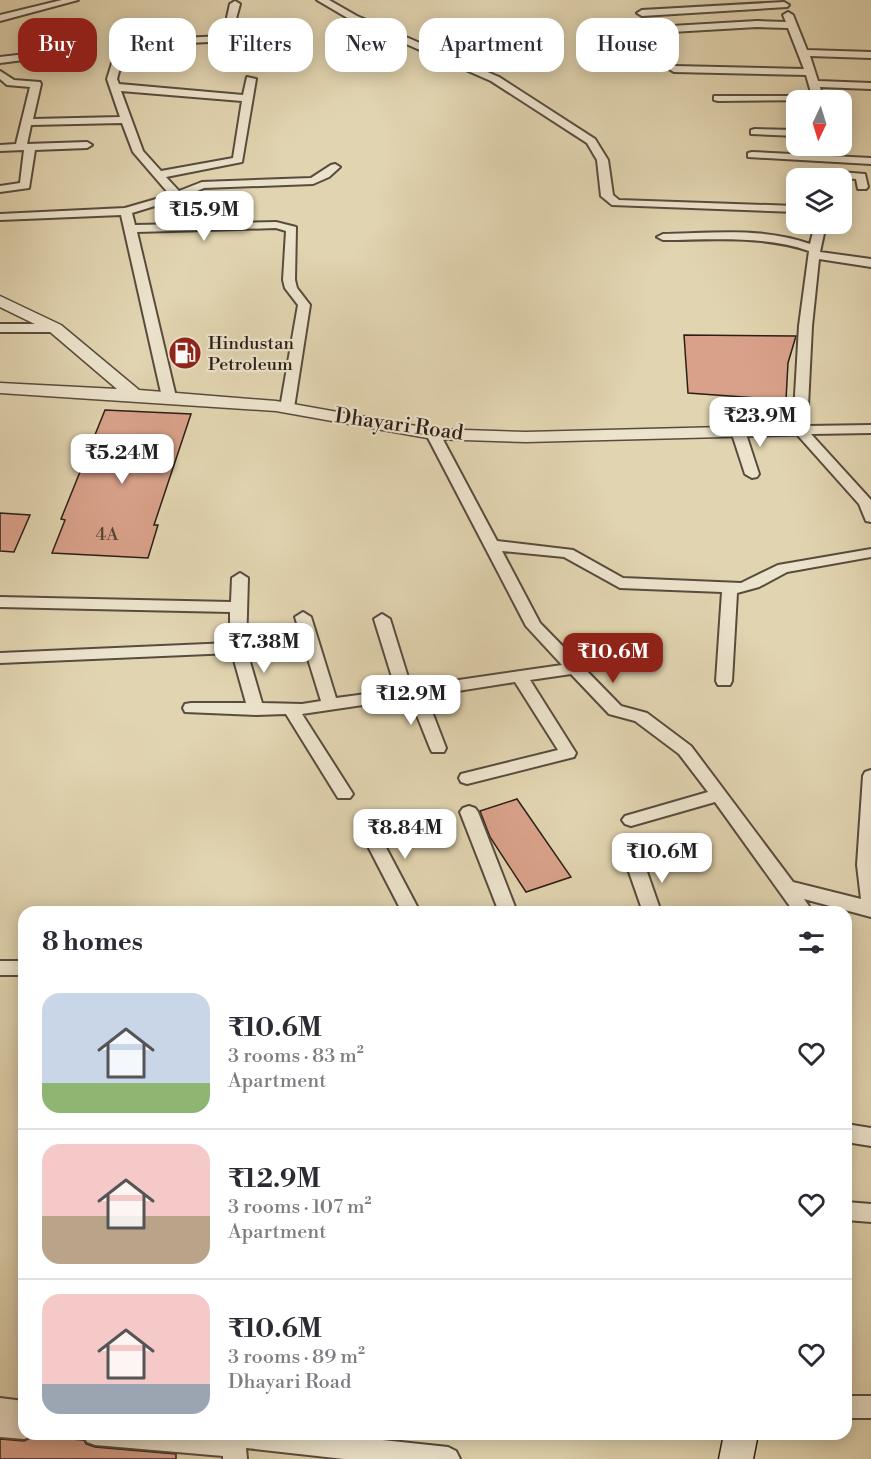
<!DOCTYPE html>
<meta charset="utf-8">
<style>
:root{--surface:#fff;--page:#f7f7f7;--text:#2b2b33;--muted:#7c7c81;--line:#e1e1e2;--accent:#8f2418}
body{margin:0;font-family:"Libre Bodoni",serif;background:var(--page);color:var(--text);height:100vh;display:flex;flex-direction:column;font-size:22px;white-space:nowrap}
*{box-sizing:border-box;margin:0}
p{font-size:20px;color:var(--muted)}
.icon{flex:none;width:33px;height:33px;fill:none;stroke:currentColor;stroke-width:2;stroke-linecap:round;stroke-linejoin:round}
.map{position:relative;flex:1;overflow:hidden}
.drawer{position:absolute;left:18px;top:906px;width:834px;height:534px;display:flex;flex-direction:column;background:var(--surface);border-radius:18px;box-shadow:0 3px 15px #0003}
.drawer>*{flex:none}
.banner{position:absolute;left:18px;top:18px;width:836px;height:54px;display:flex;gap:12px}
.needle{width:39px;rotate:184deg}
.tools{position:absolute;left:786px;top:90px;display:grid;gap:12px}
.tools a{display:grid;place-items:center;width:66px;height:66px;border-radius:12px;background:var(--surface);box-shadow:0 3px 15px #0003;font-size:30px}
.price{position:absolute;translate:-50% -51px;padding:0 14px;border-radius:12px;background:#fff;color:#222;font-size:20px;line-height:39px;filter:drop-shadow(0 2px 3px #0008)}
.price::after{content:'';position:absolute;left:50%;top:36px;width:18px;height:14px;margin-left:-9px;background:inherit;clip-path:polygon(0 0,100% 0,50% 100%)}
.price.current{background:var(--accent);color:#fff}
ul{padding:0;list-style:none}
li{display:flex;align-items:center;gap:18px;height:150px;padding:0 24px}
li+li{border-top:2px solid var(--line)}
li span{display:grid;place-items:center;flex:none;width:168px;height:120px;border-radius:18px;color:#555}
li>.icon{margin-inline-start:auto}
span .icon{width:72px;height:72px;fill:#fffc;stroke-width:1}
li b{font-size:26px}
h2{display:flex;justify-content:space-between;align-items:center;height:72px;padding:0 24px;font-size:26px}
.pill{padding:0 21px;border-radius:18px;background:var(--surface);box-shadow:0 3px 15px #0003;font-size:21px;line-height:54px}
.pill.current{background:var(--accent);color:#fff}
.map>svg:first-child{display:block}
.building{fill:#d9a18a;stroke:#2b1f18;stroke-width:1.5}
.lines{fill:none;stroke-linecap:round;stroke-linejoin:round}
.minor-casing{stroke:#584c3e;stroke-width:4}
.tertiary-casing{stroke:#584c3e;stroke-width:3}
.secondary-casing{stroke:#2b1f18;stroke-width:3}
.minor{fill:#ece3cc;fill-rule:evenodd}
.tertiary{fill:#ece3cc;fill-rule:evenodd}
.secondary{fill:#ece3cc;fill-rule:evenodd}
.labels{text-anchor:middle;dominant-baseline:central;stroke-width:4.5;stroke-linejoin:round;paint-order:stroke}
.far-poi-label{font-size:18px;fill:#2b1f18;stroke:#ece3cc;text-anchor:start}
.number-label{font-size:18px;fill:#564034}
.street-label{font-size:21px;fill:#2b1f18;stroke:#ece3cc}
</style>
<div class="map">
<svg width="871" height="1459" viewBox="0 0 871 1459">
<rect width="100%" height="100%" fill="#e1d4b0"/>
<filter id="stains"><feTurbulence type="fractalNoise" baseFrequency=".00333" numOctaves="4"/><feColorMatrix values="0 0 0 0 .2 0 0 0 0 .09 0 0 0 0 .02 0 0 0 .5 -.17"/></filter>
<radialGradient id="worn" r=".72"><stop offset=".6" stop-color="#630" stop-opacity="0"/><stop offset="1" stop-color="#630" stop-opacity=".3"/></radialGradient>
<g class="building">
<path d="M 684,335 L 796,336 L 788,363 L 786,400 L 688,393 Z"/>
<path d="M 105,410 L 191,414 L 154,525 L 158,525 L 148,558 L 52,553 L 65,520 L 61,519 Z"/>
<path d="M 0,513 L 30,515 L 14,552 L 0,551 Z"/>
<path d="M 517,799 L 571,877 L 526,892 L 490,837 L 480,811 Z"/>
<path d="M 34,1436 L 84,1440 L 86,1444 L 95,1447 L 176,1454 L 176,1459 L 0,1459 L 0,1439 L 24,1441 Z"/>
</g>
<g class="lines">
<g class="minor-casing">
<g id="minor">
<path d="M 62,0 L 78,0 L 0,21 L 0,15 Z"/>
<path d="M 317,0 L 329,0 L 357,16 L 499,77 L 595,139 L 608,160 L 613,195 L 619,200 L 796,206 L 796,212 L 612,205 L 601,196 L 597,160 L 587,143 L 491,81 L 351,20 Z"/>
<path d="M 235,1 L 240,4 L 230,41 L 126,46 L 117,79 L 119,84 L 243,95 L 247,77 L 256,79 L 242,162 L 166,177 L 179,191 L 202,182 L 311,178 L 331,165 L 335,164 L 340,167 L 329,177 L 313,184 L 204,188 L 181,198 L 132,213 L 135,225 L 276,222 L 296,227 L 295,280 L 297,288 L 310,305 L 294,408 L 287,412 L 280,408 L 298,305 L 285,288 L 283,280 L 286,231 L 276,228 L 137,232 L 176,397 L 169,401 L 162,397 L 121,215 L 0,220 L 0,214 L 125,208 L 170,195 L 133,152 L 122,123 L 31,125 L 27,144 L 87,142 L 92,145 L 87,148 L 35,150 L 29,188 L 0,192 L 0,186 L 20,183 L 24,150 L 0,151 L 0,145 L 16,144 L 30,87 L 7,85 L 0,79 L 0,71 L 14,80 L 40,82 L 41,84 L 33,119 L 120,117 L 107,79 L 119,41 L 223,36 L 230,4 ZM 121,91 L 242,101 L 233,158 L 161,171 L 143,151 Z"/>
<path d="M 784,2 L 789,5 L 787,7 L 642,16 L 637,13 L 642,10 Z"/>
<path d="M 788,12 L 793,15 L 807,50 L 871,52 L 871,58 L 810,56 L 818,81 L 871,83 L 871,89 L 820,87 L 823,100 L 718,101 L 714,100 L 714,96 L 812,96 L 806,75 L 674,72 L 669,69 L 674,66 L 804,69 L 788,28 L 757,27 L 620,35 L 615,32 L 620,29 L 757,21 L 786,22 L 783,15 Z"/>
<path d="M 60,50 L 65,53 L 63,55 L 0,63 L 0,57 Z"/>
<path d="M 755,129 L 796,130 L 796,136 L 751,134 L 751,130 Z"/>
<path d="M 752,152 L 871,158 L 871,164 L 748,157 L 748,153 Z"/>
<path d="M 827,171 L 865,174 L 868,187 L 866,189 L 858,189 L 856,179 L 823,176 L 823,172 Z"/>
<path d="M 815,224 L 826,224 L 820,252 L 871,259 L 871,267 L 819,259 L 812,326 L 807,426 L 871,425 L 871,433 L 811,434 L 871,500 L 871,522 L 866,521 L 859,504 L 793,430 L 799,326 L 809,251 C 762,235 712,240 663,240 L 657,237 L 663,234 C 712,233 763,227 810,244 Z"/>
<path d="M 0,324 L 55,324 L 61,328 L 55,332 L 0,332 Z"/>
<path d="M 738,427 L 745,431 L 759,474 L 757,477 L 752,478 L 745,474 L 731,431 Z"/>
<path d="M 433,430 L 440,434 L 497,541 L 573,550 L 623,578 L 741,583 L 778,565 L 871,549 L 871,557 L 787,572 L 759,587 L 737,593 L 732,681 L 730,685 L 718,685 L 716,681 L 722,592 L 620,588 L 564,557 L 502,551 L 540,623 L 621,706 L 647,713 L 691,746 L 793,882 L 861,899 L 857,865 L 863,776 L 865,772 L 871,770 L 871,917 L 804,899 L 813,912 L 794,912 L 715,802 L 631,826 L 625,824 L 622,820 L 625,816 L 708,792 L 679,754 L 635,721 L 609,714 L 571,674 L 530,680 L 576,753 L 574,757 L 467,784 L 461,782 L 459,778 L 461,774 L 558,750 L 515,682 L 426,696 L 446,748 L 444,752 L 432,752 L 430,748 L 410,698 L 302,714 L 353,794 L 350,798 L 338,798 L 286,714 L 256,715 L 185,712 L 183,708 L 185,704 L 191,703 L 246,703 L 232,653 L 0,663 L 0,653 L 230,643 L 230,612 L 0,607 L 0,597 L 231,602 L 232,578 L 240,573 L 248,578 L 246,648 L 262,703 L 302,704 L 321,701 L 295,617 L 303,612 L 311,617 L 336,698 L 396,690 L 374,619 L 382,614 L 390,619 L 411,687 L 562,665 L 526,626 L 426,434 Z"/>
<path d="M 469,806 L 475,808 L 478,812 L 517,912 L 499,912 L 460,812 L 463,808 Z"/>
<path d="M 366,819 L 372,821 L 420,912 L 402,912 L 357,825 L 360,821 Z"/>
<path d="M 637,862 L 643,864 L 646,869 L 661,912 L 643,912 L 628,869 L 631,864 Z"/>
<rect x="0" y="961" width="24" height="14"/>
<path d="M 846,1124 L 871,1128 L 871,1146 L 846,1142 Z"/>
<path d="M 846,1202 L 871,1204 L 871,1222 L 846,1220 Z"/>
<rect x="846" y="1396" width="25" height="22"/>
<path d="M 0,1398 L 24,1401 L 24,1434 L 33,1434 L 32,1436 L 24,1439 L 0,1437 Z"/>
<path d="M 83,1434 L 326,1434 L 448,1447 L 456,1451 L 460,1459 L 344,1459 L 246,1448 L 247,1459 L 223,1459 L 223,1456 L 95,1445 L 87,1442 Z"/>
</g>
</g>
<g class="tertiary-casing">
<path id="tertiary" d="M 0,296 L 61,325 L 139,390 L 276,401 L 433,429 L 526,432 L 800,425 L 806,426 L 809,430 L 806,434 L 800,435 L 526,442 L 433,439 L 276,411 L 0,393 L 0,383 L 117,389 L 49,331 L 0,307 Z"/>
</g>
<g class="secondary-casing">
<path id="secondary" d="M 724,1434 L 758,1434 L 753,1459 L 719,1459 Z"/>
</g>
<use href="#minor" class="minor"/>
<use href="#tertiary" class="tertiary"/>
<use href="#secondary" class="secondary"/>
</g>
<defs>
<g id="fuel-disc" transform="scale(1.725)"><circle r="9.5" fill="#8f2418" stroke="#ece3cc"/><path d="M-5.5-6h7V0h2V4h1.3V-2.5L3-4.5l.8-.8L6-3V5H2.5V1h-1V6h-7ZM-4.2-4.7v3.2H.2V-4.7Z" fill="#fff"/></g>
</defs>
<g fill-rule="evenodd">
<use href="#fuel-disc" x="185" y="353"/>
</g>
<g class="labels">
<g class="far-poi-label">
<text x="208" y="343">Hindustan<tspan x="208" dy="21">Petroleum</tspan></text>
</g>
<g class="number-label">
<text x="107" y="534">4A</text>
</g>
<g class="street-label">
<text transform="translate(399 425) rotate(8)">Dhayari Road</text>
</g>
</g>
<rect width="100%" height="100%" filter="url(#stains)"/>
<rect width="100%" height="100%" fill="url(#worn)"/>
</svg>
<div class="tools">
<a><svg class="needle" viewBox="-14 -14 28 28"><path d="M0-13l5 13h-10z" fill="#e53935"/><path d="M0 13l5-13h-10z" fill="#7c7c81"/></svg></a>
<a><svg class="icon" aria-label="layers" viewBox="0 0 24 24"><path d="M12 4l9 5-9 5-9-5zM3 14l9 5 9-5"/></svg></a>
</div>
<b class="price" style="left:204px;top:242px">₹15.9M</b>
<b class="price" style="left:760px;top:448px">₹23.9M</b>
<b class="price" style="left:122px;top:485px">₹5.24M</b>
<b class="price" style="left:264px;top:674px">₹7.38M</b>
<b class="price current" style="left:613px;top:684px">₹10.6M</b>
<b class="price" style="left:411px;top:726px">₹12.9M</b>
<b class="price" style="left:405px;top:860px">₹8.84M</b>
<b class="price" style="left:662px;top:884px">₹10.6M</b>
<div class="banner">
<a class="pill current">Buy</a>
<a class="pill">Rent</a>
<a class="pill">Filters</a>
<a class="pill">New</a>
<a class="pill">Apartment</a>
<a class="pill">House</a>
</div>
<section class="drawer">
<h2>8 homes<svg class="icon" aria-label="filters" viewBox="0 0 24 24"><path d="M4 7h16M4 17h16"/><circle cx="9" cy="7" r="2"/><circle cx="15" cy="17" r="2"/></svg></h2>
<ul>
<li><span style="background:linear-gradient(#c9d6e8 75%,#8fb573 0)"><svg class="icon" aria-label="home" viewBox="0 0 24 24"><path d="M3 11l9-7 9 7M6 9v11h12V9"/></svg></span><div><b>₹10.6M</b><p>3 rooms · 83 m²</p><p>Apartment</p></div><svg class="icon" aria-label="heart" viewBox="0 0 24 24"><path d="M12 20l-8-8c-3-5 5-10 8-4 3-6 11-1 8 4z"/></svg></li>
<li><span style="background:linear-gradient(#f6c9c9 60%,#b9a48a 0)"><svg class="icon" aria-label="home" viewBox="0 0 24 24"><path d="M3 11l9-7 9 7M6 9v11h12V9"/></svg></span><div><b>₹12.9M</b><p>3 rooms · 107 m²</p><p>Apartment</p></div><svg class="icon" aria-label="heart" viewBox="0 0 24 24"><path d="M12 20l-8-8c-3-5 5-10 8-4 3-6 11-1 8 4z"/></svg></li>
<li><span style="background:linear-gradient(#f6c9c9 75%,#9aa5b1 0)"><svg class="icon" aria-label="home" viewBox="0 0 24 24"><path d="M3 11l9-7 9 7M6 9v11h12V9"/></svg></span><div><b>₹10.6M</b><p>3 rooms · 89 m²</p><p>Dhayari Road</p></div><svg class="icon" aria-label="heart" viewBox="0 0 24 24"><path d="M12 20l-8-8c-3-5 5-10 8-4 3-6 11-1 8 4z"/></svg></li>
</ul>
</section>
</div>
